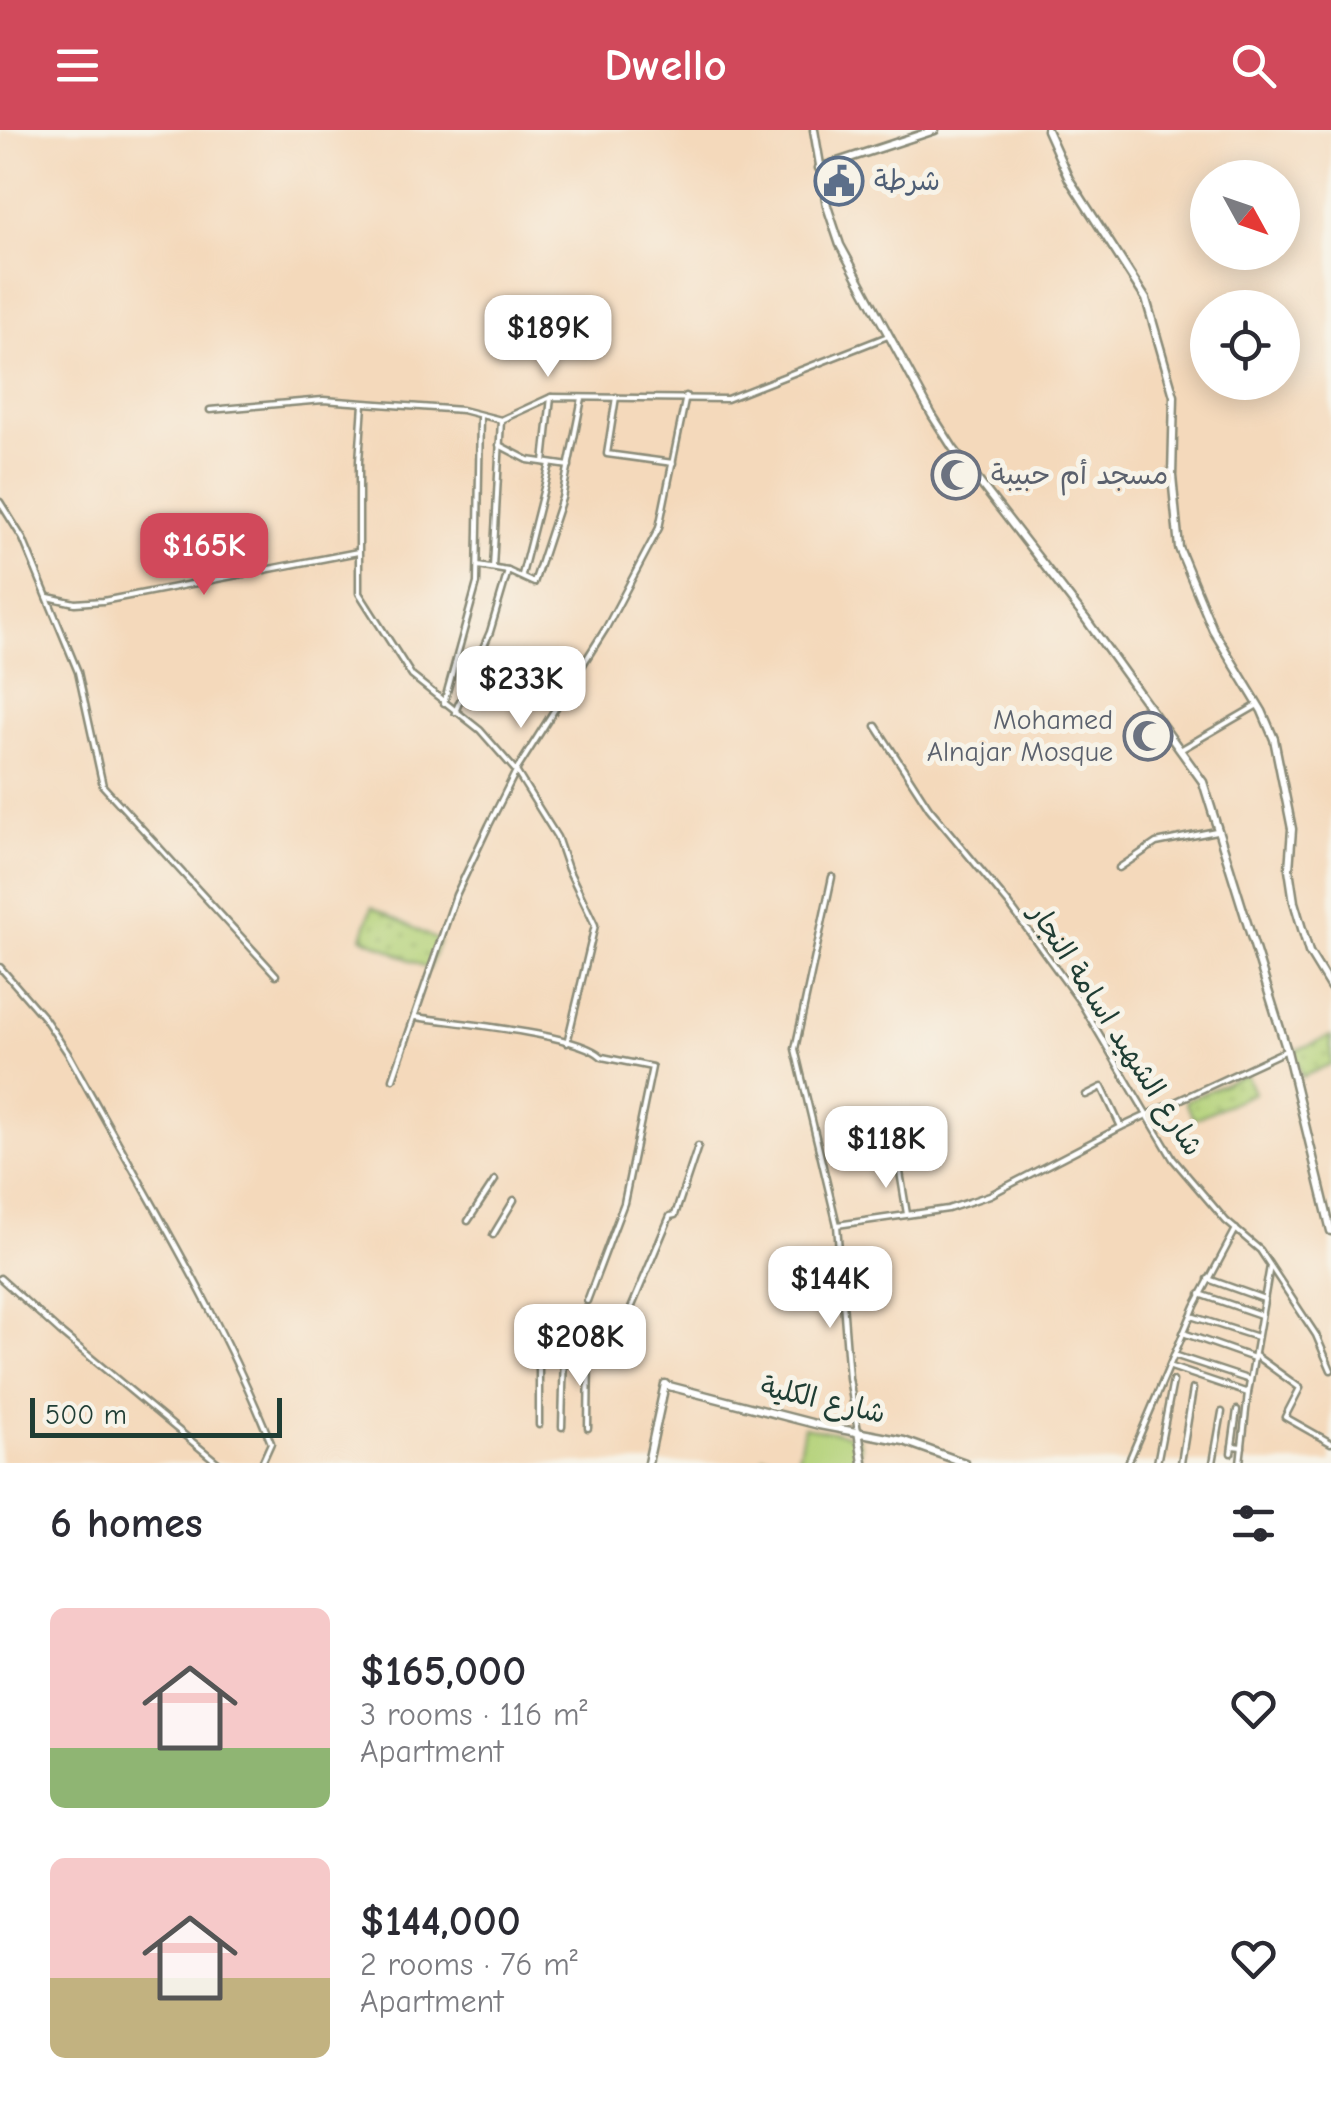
<!DOCTYPE html>
<meta charset="utf-8">
<style>
:root{--surface:#fff;--page:#f2f2f3;--text:#2b2b33;--muted:#7c7c81;--accent:#d1495b}
body{margin:0;font-family:"Comic Neue","Playpen Sans Arabic",sans-serif;background:var(--page);color:var(--text);height:100vh;display:flex;flex-direction:column;font-size:38px;white-space:nowrap}
*{box-sizing:border-box;margin:0}
p{font-size:32px;color:var(--muted)}
.icon{flex:none;width:55px;height:55px;fill:none;stroke:currentColor;stroke-width:2;stroke-linecap:round;stroke-linejoin:round}
.map{position:relative;height:1333px;overflow:hidden}
.details{display:flex;flex-direction:column;background:var(--surface);flex:1}
.details>*{flex:none}
.needle{width:65px;rotate:130deg}
.controls{position:absolute;left:1190px;top:30px;display:grid;gap:20px}
.controls a{display:grid;place-items:center;width:110px;height:110px;border-radius:50%;background:var(--surface);box-shadow:0 5px 25px #0003;font-size:50px}
.scale{position:absolute;left:30px;bottom:25px;width:252px;box-sizing:border-box;padding-left:10px;border:5px solid #1f3d34;border-top:0;font-size:28px;line-height:35px;white-space:nowrap;color:#1f3d34;-webkit-text-stroke:8px #f7f3e8;paint-order:stroke}
.price{position:absolute;translate:-50% -85px;padding:0 22px;border-radius:20px;background:#fff;color:#222;font-size:32px;line-height:65px;filter:drop-shadow(0 2px 5px #0008)}
.price::after{content:'';position:absolute;left:50%;top:60px;width:30px;height:22px;margin-left:-15px;background:inherit;clip-path:polygon(0 0,100% 0,50% 100%)}
.price.on{background:var(--accent);color:#fff}
ul{padding:0;list-style:none}
li{display:flex;align-items:center;gap:30px;height:250px;padding:0 50px}
li span{display:grid;place-items:center;flex:none;width:280px;height:200px;border-radius:15px;color:#555}
li>.icon{margin-inline-start:auto}
span .icon{width:120px;height:120px;fill:#fffc;stroke-width:1}
li b{font-size:42px}
h2{display:flex;justify-content:space-between;align-items:center;height:120px;padding:0 50px;font-size:42px}
header{display:flex;justify-content:space-between;align-items:center;height:130px;padding:0 50px;background:var(--accent);color:#fff;font-size:45px;font-weight:700}
.map>svg:first-child{display:block}
.park{fill:url(#park-dots);stroke:#6a8856;stroke-width:2.5}
.pitch{fill:#b4d279;stroke:#6a8856;stroke-width:2.5}
.lines{fill:none;stroke-linecap:round;stroke-linejoin:round}
.street-casing{stroke:#8a8b78;stroke-width:9}
.secondary-casing{stroke:#8a8b78;stroke-width:11}
.street{stroke:#fff;stroke-width:4}
.secondary{stroke:#fff;stroke-width:6}
.labels{text-anchor:middle;dominant-baseline:central;stroke-width:10;stroke-linejoin:round;paint-order:stroke}
.service-label{font-size:28px;fill:#4e5e75;stroke:#f7f3e8;text-anchor:start}
.worship-label{font-size:28px;fill:#5b616d;stroke:#f7f3e8;text-anchor:start}
.street-label{font-size:28px;fill:#1f3d34;stroke:#f7f3e8}
</style>
<header><svg class="icon" aria-label="menu" viewBox="0 0 24 24"><path d="M4 6h16M4 12h16M4 18h16"/></svg>Dwello<svg class="icon" aria-label="search" viewBox="0 0 24 24"><circle cx="10" cy="10" r="6"/><path d="M15 15l6 6"/></svg></header>
<div class="map">
<svg width="1331" height="1333" viewBox="0 0 1331 1333">
<defs>
<pattern id="park-dots" width="8" height="8" patternUnits="userSpaceOnUse" patternTransform="scale(2.5)"><rect width="8" height="8" fill="#b4d279"/><path d="M2 2h.1M6 6h.1" fill="none" stroke="#9ab569" stroke-width="1.8" stroke-linecap="round"/></pattern>
</defs>
<rect width="100%" height="100%" fill="#f7f3e8"/>
<filter id="ink" filterUnits="userSpaceOnUse"><feTurbulence type="fractalNoise" baseFrequency=".01" numOctaves="2"/><feDisplacementMap in="SourceGraphic" scale="20" xChannelSelector="R" yChannelSelector="G"/><feConvolveMatrix kernelMatrix="1 2 1 2 8 2 1 2 1" color-interpolation-filters="sRGB"/></filter>
<filter id="wash" filterUnits="userSpaceOnUse"><feTurbulence type="fractalNoise" baseFrequency=".0048" numOctaves="4" result="noise"/><feDisplacementMap in="SourceGraphic" scale="40" xChannelSelector="R" yChannelSelector="G"/><feGaussianBlur stdDeviation="2.25" result="paint"/><feColorMatrix in="noise" values="0 0 0 0 0 0 0 0 0 0 0 0 0 0 0 0 0 1.4 0 .05"/><feComposite in="paint" operator="in"/></filter>
<g filter="url(#wash)">
<rect width="100%" height="100%" fill="#f4d9bb"/>
<g class="park">
<path d="M 372,777 L 439,811 L 429,839 L 362,807 Z"/>
<path d="M 1331,906 L 1331,934 L 1302,947 L 1294,921 Z"/>
<path d="M 1246,944 L 1254,963 L 1194,989 L 1185,971 Z"/>
</g>
<path class="pitch" d="M 804,1297 L 857,1306 L 860,1313 L 859,1333 L 762,1333 L 763,1326 L 797,1332 Z"/>
</g>
<g filter="url(#ink)">
<g class="lines">
<g class="street-casing">
<g id="street">
<path d="M 616,267 L 607,324 L 673,333"/>
<path d="M 363,274 L 359,331 L 359,463 L 412,546 L 480,600 L 516,641 L 557,707 L 568,739 L 595,795 L 567,913"/>
<path d="M 210,280 L 323,270 L 462,280 L 501,290 L 551,267 L 727,269 L 888,206"/>
<path d="M 499,315 L 528,330 L 569,336"/>
<path d="M 544,332 L 551,267"/>
<path d="M 0,372 L 23,409 L 78,542 L 103,656 L 276,845"/>
<path d="M 478,436 L 508,441 L 534,453 L 562,368 L 582,268"/>
<path d="M 493,438 L 501,290"/>
<path d="M 522,445 L 550,334"/>
<path d="M 48,467 L 75,473 L 103,471 L 358,422"/>
<path d="M 444,573 L 477,453 L 480,287"/>
<path d="M 455,582 L 490,502 L 508,441"/>
<path d="M 876,596 L 929,678 L 1009,774 L 1081,873 L 1173,1029 L 1226,1091 L 1260,1120 L 1316,1205 L 1331,1240"/>
<path d="M 1182,619 L 1256,576"/>
<path d="M 1119,738 L 1156,713 L 1216,701"/>
<path d="M 832,747 L 795,919 L 837,1095 L 849,1248 L 858,1301"/>
<path d="M 0,837 L 45,889 L 69,925 C 139,1053 217,1177 271,1313 L 262,1333"/>
<path d="M 416,887 C 454,893 577,903 602,927 L 652,937 L 624,1073 L 587,1171"/>
<path d="M 393,949 L 456,765 L 489,695 L 516,641 L 606,498 L 659,398 L 686,266"/>
<path d="M 1086,965 L 1102,957 L 1121,997"/>
<path d="M 898,1030 L 907,1084"/>
<path d="M 468,1091 L 495,1050"/>
<path d="M 837,1095 L 948,1079 L 990,1065 L 1121,997 L 1285,921"/>
<path d="M 493,1105 L 514,1070"/>
<path d="M 0,1148 L 60,1202 L 218,1333"/>
<path d="M 1208,1149 L 1264,1169"/>
<path d="M 1200,1164 L 1261,1185"/>
<path d="M 1191,1186 L 1257,1207"/>
<path d="M 1183,1203 L 1254,1228"/>
<path d="M 619,1207 L 670,1086 L 675,1085 L 698,1016"/>
<path d="M 1174,1225 L 1250,1250"/>
<path d="M 1256,1226 L 1300,1258 L 1285,1287 L 1331,1313"/>
<path d="M 1171,1237 L 1248,1263 L 1270,1136"/>
<path d="M 539,1295 L 539,1226 L 602,1213 L 626,1215"/>
<path d="M 562,1297 L 564,1221"/>
<path d="M 588,1298 L 589,1218"/>
<path d="M 1232,1316 L 1237,1280"/>
<path d="M 1231,1323 L 1232,1316 L 1242,1317"/>
<path d="M 1128,1333 L 1195,1176 L 1236,1099"/>
<path d="M 1157,1333 L 1173,1251"/>
<path d="M 1181,1333 L 1193,1259"/>
<path d="M 1213,1333 L 1222,1282"/>
<path d="M 1240,1333 L 1248,1263"/>
</g>
</g>
<g class="secondary-casing">
<g id="secondary">
<path d="M 814,0 L 827,76 L 840,115 L 932,285 L 953,318 L 1085,488 L 1203,652 L 1287,921 L 1331,1101"/>
<path d="M 1047,0 L 1069,49 L 1146,169 L 1174,266 L 1172,346 L 1179,418 L 1213,500 L 1262,581 L 1274,609 L 1292,699 L 1289,739 L 1294,772 L 1309,822 L 1331,858"/>
<path d="M 819,38 L 935,0"/>
<path d="M 669,1256 L 819,1295 L 904,1311 L 965,1333"/>
<path d="M 858,1301 L 863,1333"/>
<path d="M 648,1333 L 665,1254"/>
</g>
</g>
<use href="#street" class="street"/>
<use href="#secondary" class="secondary"/>
</g>
</g>
<defs>
<g id="civic-ring" transform="scale(2.5)"><circle r="9.5" fill="#f7f3e8" stroke="#5c6f8a" stroke-width="1.5"/><path d="M-.6-6.5H3V-4.5H.6V-3L4-1V1h2V6H-6V1h2V-1L-.6-3ZM-1.2 2.5V6h2.4V2.5Z" fill="#5c6f8a"/></g>
<g id="mosque-ring" transform="scale(2.5)"><circle r="9.5" fill="#f7f3e8" stroke="#6b7280" stroke-width="1.5"/><path d="M3.5-4.9A6 6 0 1 0 3.5 4.9A5 5 0 1 1 3.5-4.9Z" fill="#6b7280"/></g>
</defs>
<g fill-rule="evenodd">
<use href="#civic-ring" x="839" y="51"/>
<use href="#mosque-ring" x="956" y="345"/>
<use href="#mosque-ring" x="1148" y="606"/>
</g>
<g class="labels">
<g class="service-label">
<text x="874" y="51">شرطة</text>
</g>
<g class="worship-label">
<text x="991" y="345">مسجد أم حبيبة</text>
<text x="1113" y="590" text-anchor="end">Mohamed<tspan x="1113" dy="32">Alnajar Mosque</tspan></text>
</g>
<g class="street-label">
<text transform="translate(1116 900) rotate(57)">شارع الشهيد اسامة النجار</text>
<text transform="translate(823 1270) rotate(13)">شارع الكلية</text>
</g>
</g>
</svg>
<div class="controls">
<a><svg class="needle" viewBox="-14 -14 28 28"><path d="M0-13l5 13h-10z" fill="#e53935"/><path d="M0 13l5-13h-10z" fill="#7c7c81"/></svg></a>
<a><svg class="icon" aria-label="locate" viewBox="0 0 24 24"><circle cx="12" cy="12" r="6"/><path d="M12 2v4M12 18v4M2 12h4M18 12h4"/></svg></a>
</div>
<div class="scale">500 m</div>
<b class="price" style="left:548px;top:250px">$189K</b>
<b class="price on" style="left:204px;top:468px">$165K</b>
<b class="price" style="left:521px;top:601px">$233K</b>
<b class="price" style="left:886px;top:1061px">$118K</b>
<b class="price" style="left:830px;top:1201px">$144K</b>
<b class="price" style="left:580px;top:1259px">$208K</b>
</div>
<section class="details">
<h2>6 homes<svg class="icon" aria-label="filters" viewBox="0 0 24 24"><path d="M4 7h16M4 17h16"/><circle cx="9" cy="7" r="2"/><circle cx="15" cy="17" r="2"/></svg></h2>
<ul>
<li><span style="background:linear-gradient(#f6c9c9 70%,#8fb573 0)"><svg class="icon" aria-label="home" viewBox="0 0 24 24"><path d="M3 11l9-7 9 7M6 9v11h12V9"/></svg></span><div><b>$165,000</b><p>3 rooms · 116 m²</p><p>Apartment</p></div><svg class="icon" aria-label="heart" viewBox="0 0 24 24"><path d="M12 20l-8-8c-3-5 5-10 8-4 3-6 11-1 8 4z"/></svg></li>
<li><span style="background:linear-gradient(#f6c9c9 60%,#c2b280 0)"><svg class="icon" aria-label="home" viewBox="0 0 24 24"><path d="M3 11l9-7 9 7M6 9v11h12V9"/></svg></span><div><b>$144,000</b><p>2 rooms · 76 m²</p><p>Apartment</p></div><svg class="icon" aria-label="heart" viewBox="0 0 24 24"><path d="M12 20l-8-8c-3-5 5-10 8-4 3-6 11-1 8 4z"/></svg></li>
</ul>
</section>
